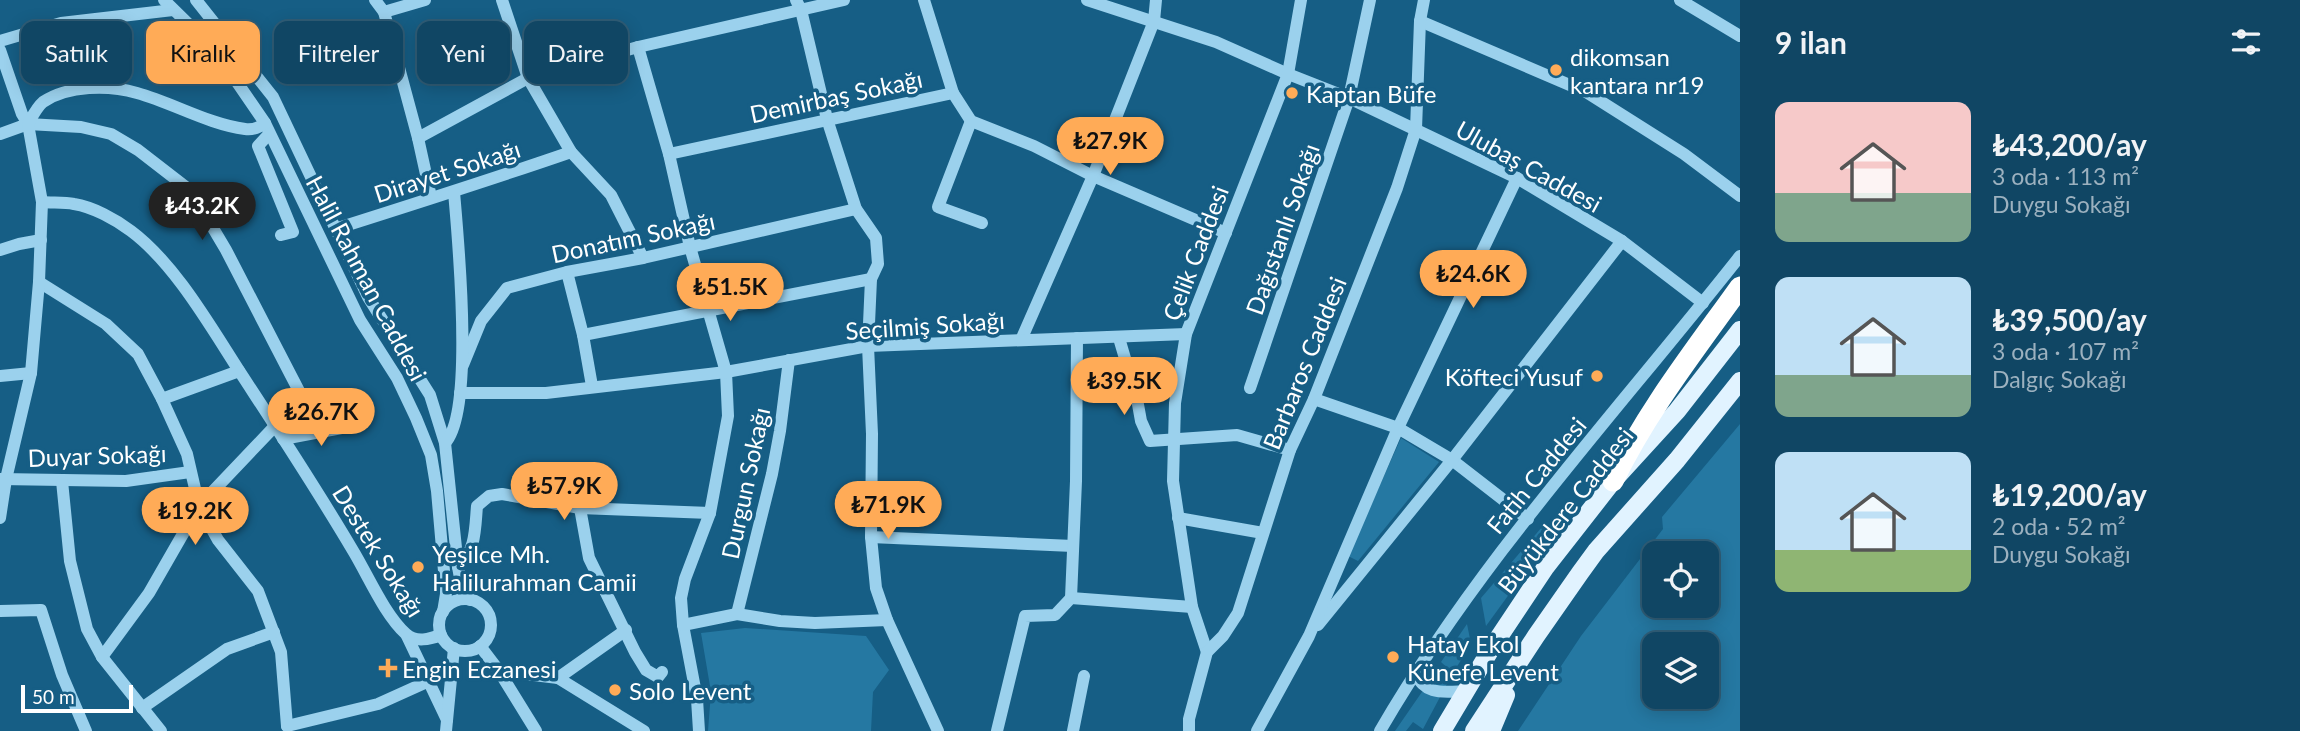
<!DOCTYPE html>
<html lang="tr">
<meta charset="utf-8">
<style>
:root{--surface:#104664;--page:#1e506d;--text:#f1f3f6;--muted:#9cb1bf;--line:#305e78;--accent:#ffab57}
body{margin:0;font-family:Lato,sans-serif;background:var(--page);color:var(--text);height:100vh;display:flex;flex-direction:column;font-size:26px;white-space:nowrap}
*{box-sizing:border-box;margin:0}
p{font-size:23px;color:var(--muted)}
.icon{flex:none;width:38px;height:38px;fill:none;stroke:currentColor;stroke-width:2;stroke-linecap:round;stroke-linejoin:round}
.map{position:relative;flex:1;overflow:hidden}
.side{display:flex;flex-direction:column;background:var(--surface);width:560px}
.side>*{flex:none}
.top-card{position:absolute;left:21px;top:21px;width:665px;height:63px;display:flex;gap:14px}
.fabs{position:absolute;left:1642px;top:541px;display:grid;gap:14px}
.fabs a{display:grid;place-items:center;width:77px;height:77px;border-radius:14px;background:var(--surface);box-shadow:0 4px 18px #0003,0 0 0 2px var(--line);font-size:35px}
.scale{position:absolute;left:21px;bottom:18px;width:112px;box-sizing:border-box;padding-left:7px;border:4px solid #fff;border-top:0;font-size:19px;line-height:24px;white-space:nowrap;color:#fff;-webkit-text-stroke:5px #165e85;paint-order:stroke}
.price{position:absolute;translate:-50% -60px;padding:0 16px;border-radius:24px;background:var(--accent);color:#111;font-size:23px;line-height:46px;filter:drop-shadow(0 2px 4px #0008)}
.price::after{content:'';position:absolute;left:50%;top:42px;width:21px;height:16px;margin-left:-10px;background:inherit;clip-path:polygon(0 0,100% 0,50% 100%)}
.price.selected{background:#222;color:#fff}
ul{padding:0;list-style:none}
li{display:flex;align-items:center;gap:21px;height:175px;padding:0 35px}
li span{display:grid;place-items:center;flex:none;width:196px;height:140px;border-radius:14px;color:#555}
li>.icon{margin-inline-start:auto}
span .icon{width:84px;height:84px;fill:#fffc;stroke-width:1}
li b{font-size:30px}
h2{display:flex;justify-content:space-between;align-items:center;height:84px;padding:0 35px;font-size:30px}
.tag{padding:0 24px;border-radius:14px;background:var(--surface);box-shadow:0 4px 18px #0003,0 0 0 2px var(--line);font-size:24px;line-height:63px}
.tag.selected{background:var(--accent);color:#111}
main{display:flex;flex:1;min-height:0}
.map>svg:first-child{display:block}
.green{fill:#2578a2;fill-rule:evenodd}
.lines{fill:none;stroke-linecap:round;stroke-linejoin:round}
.minor{stroke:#9bd1ed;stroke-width:12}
.major{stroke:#e1f3ff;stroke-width:18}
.highway{stroke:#fff;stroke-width:21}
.poi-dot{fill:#ffab57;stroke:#165e85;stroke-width:2.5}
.labels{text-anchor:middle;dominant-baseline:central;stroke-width:7;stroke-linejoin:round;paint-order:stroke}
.poi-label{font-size:24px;fill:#fff;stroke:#165e85;text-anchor:start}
.street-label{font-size:24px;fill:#fff;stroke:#165e85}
</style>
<main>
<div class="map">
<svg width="1740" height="731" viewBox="0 0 1740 731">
<rect width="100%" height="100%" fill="#165e85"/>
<g class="green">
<path d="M 1740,424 L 1740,731 L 1518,731 L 1581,636 L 1663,529 L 1662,517 ZM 1654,553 L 1706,553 L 1706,606 L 1654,606 ZM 1654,644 L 1706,644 L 1706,696 L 1654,696 Z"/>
<path d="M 1401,438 L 1439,462 L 1358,561 L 1348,556 Z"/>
<path d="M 1552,524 L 1531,564 L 1486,626 L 1481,598 L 1542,527 Z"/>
<path d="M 1467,624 L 1471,644 L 1453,673 L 1441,662 Z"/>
<path d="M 745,628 L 866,636 L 889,670 L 873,692 L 871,731 L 708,731 L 711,692 L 701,633 Z"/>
<path d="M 1435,673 L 1448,682 L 1423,729 L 1413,722 L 1406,731 L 1395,731 Z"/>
</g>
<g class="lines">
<g class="minor">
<path d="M 164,0 L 215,50 L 265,123 L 360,320 L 397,378 L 416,418 L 431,455 L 437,491 L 446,594 L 443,612"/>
<path d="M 196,0 L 273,97 L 368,297 L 430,395 L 445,443 L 458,567 L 460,578 L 470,600"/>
<path d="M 375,0 L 384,12 L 418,138 L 431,197"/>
<path d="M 502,0 L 528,78 L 571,152 L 611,195 L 643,258"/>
<path d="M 796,0 L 801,10 L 827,119 L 856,209 L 876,238 L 878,264 L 871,279 L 868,346 L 872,434 L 871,537 L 876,588 L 887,620 L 938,731"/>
<path d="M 924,0 L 953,93"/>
<path d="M 1087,0 L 1216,42 L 1288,74 L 1349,98 L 1517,178 L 1622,241 L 1703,303"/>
<path d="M 1680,0 L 1740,36"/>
<path d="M 384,12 L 425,0"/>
<path d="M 1420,21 L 1586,92 L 1684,154 L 1740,196"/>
<path d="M 0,41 L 61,23 L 173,10"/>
<path d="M 638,47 L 669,154 L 690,247 L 726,372 L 728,416 L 710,513 L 685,579 L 681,598 L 683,625 L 697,699 L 699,731"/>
<path d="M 0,50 L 22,114 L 28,124"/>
<path d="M 971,121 L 938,207 L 982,223"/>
<path d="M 0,134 L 28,124 L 81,127 L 111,134 L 138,150 L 191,191 L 226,250 L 299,391 L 307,434"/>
<path d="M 269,134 L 258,146 L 293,232 L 281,235"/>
<path d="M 418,138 L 528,78 L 638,47 L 844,0"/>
<path d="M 669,154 L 953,93 L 971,121 L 1034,146 L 1093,176 L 1226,233"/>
<path d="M 42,202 C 52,203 64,202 74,204 C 93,207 115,219 131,231 C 174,263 209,324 238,369 C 277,429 316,488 352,549 C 368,575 384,614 406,634 C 416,643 430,639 441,635"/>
<path d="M 335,229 C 414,204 493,179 571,152"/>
<path d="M 0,250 L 19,244 L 41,240"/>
<path d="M 567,272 L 583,335 L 592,386"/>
<path d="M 39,282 L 106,324 L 138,354 L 162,399 L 187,454 L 199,506 L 218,540 L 258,591 L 281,652 L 287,726"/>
<path d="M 583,335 L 871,279"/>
<path d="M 1119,338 L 1137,399 L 1141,421 L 1150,441 L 1237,435 L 1290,450"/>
<path d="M 1021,340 L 1093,176 L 1154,21 L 1156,0"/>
<path d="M 463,365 L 481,321 L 507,288 L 567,272 L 643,258 L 856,209"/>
<path d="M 0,376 L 31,373"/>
<path d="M 1250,388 L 1349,98 L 1370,0"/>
<path d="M 460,393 L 546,393 L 726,372 L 868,346 L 1186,334"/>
<path d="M 162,399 L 239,371"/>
<path d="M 1314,399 L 1398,428 L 1452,460 L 1528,519"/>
<path d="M 283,439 L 352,426"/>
<path d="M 445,443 C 475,412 458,239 454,192"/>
<path d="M 0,479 L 126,481 L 190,472"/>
<path d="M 62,481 L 70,561 L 87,629 L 102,657 L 161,731"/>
<path d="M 580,508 L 589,558 L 635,652 L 646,670 L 658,677 L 662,672"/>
<path d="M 0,518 L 6,479 L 31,373 L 39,282 L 42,202 L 28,124 C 32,117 37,107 43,102 C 68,85 109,85 137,93 C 173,103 208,124 245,129 C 253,130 259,128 265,123"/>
<path d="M 1178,518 L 1263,533"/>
<path d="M 871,537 L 1073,546"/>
<path d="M 458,567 C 476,551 475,529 477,506 L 489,496 L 502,494 L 580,508 L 710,513"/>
<path d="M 1071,598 L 1076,481 L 1077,338"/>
<circle cx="465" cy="625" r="26"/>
<path d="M 0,611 L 41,610 L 62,675 L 86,731"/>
<path d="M 737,614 L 772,474 L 780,431 L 789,360"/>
<path d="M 683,625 L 737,614 L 780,621 L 815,623 L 887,620"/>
<path d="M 1318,625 L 1452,460 L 1622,241"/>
<path d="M 407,636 L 447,720"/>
<path d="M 480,646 L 499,671 L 536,731"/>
<path d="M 1207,652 L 1192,607 L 1173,481 L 1175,403 L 1186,334 L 1288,74 L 1301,0"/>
<path d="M 102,657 L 149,593 L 199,506 L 275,426"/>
<path d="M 499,671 L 558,678 L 626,630"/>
<path d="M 1414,672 C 1426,696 1442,692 1466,691"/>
<path d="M 558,678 L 644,731"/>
<path d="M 142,708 L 227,649 L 274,632"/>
<path d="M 287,726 L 378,704 L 429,681"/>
<path d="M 446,731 L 454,648"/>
<path d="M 997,731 L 1025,616 L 1055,615 L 1071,598 L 1192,607"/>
<path d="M 1073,731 L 1084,676"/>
<path d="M 1189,731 L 1189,719 L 1207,652 L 1223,636 L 1238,613 L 1290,450 L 1314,399 L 1397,188 L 1416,129 L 1420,21 L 1424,0"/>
<path d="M 1257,731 L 1309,636 L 1398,428 L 1517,178"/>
<path d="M 1380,731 C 1480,559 1617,412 1740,256"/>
</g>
<g class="major">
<path d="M 1442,731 L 1491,649 L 1545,568 L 1613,481 L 1677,411 L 1740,330"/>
<path d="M 1474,731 L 1536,636 L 1580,573 L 1596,551 L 1677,460 L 1740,381"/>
<path d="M 1491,731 L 1506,695"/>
</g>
<path class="highway" d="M 1613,481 C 1647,411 1695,350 1740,287"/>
</g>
<g class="poi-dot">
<circle cx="1556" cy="70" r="7"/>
<circle cx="1292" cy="93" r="7"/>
<circle cx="1597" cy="376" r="7"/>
<circle cx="418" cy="567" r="7"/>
<circle cx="1393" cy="657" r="7"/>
<path d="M384.5 657.5h7v7h7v7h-7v7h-7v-7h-7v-7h7z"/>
<circle cx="615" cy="690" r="7"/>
</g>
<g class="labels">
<g class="poi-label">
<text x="1570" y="56">dikomsan<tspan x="1570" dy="28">kantara nr19</tspan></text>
<text x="1306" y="93">Kaptan Büfe</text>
<text x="1583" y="376" text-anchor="end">Köfteci Yusuf</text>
<text x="432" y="553">Yeşilce Mh.<tspan x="432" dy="28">Halilurahman Camii</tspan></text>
<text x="1407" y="643">Hatay Ekol<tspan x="1407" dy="28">Künefe Levent</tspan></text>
<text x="402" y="668">Engin Eczanesi</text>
<text x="629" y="690">Solo Levent</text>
</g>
<g class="street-label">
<text transform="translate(836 96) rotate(-12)">Demirbaş Sokağı</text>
<text transform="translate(1529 166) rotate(29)">Ulubaş Caddesi</text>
<text transform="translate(447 171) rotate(-18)">Dirayet Sokağı</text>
<text transform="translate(1282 229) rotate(-71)">Dağıstanlı Sokağı</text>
<text transform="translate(633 237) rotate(-12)">Donatım Sokağı</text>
<text transform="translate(1195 253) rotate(-69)">Çelik Caddesi</text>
<text transform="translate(367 278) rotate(62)">Halil Rahman Caddesi</text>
<text transform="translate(925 325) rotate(-4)">Seçilmiş Sokağı</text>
<text transform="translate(1304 363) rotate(-68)">Barbaros Caddesi</text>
<text transform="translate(97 455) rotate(-2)">Duyar Sokağı</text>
<text transform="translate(1536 475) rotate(-51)">Fatih Caddesi</text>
<text transform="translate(745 483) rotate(-78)">Durgun Sokağı</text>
<text transform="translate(1565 510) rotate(-52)">Büyükdere Caddesi</text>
<text transform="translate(379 551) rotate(58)">Destek Sokağı</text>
</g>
</g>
</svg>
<div class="fabs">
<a><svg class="icon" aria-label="locate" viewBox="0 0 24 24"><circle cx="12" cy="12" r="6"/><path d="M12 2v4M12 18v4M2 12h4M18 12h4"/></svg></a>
<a><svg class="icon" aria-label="layers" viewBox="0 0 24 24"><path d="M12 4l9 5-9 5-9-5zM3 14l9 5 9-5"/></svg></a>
</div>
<div class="scale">50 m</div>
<b class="price" style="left:1110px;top:177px">₺27.9K</b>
<b class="price selected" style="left:202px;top:242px">₺43.2K</b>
<b class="price" style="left:1473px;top:310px">₺24.6K</b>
<b class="price" style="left:730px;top:323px">₺51.5K</b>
<b class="price" style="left:1124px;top:417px">₺39.5K</b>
<b class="price" style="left:321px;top:448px">₺26.7K</b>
<b class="price" style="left:564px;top:522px">₺57.9K</b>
<b class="price" style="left:888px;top:541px">₺71.9K</b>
<b class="price" style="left:195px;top:547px">₺19.2K</b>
<div class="top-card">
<a class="tag">Satılık</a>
<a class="tag selected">Kiralık</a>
<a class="tag">Filtreler</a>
<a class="tag">Yeni</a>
<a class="tag">Daire</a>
</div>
</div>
<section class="side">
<h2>9 ilan<svg class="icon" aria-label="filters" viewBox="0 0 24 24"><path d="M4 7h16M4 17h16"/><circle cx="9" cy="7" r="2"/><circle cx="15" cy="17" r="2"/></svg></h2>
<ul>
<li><span style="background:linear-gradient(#f6c9c9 65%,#7fa58c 0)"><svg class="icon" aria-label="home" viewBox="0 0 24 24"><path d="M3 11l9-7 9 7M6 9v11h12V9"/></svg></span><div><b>₺43,200/ay</b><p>3 oda · 113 m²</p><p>Duygu Sokağı</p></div></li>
<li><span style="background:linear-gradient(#bfe0f5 70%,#7fa58c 0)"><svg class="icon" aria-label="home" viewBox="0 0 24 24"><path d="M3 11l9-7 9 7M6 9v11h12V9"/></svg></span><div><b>₺39,500/ay</b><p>3 oda · 107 m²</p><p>Dalgıç Sokağı</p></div></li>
<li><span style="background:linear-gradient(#bfe0f5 70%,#8fb573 0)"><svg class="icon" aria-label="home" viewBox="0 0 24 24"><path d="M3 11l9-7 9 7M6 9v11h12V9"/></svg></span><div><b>₺19,200/ay</b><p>2 oda · 52 m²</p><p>Duygu Sokağı</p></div></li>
</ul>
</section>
</main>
